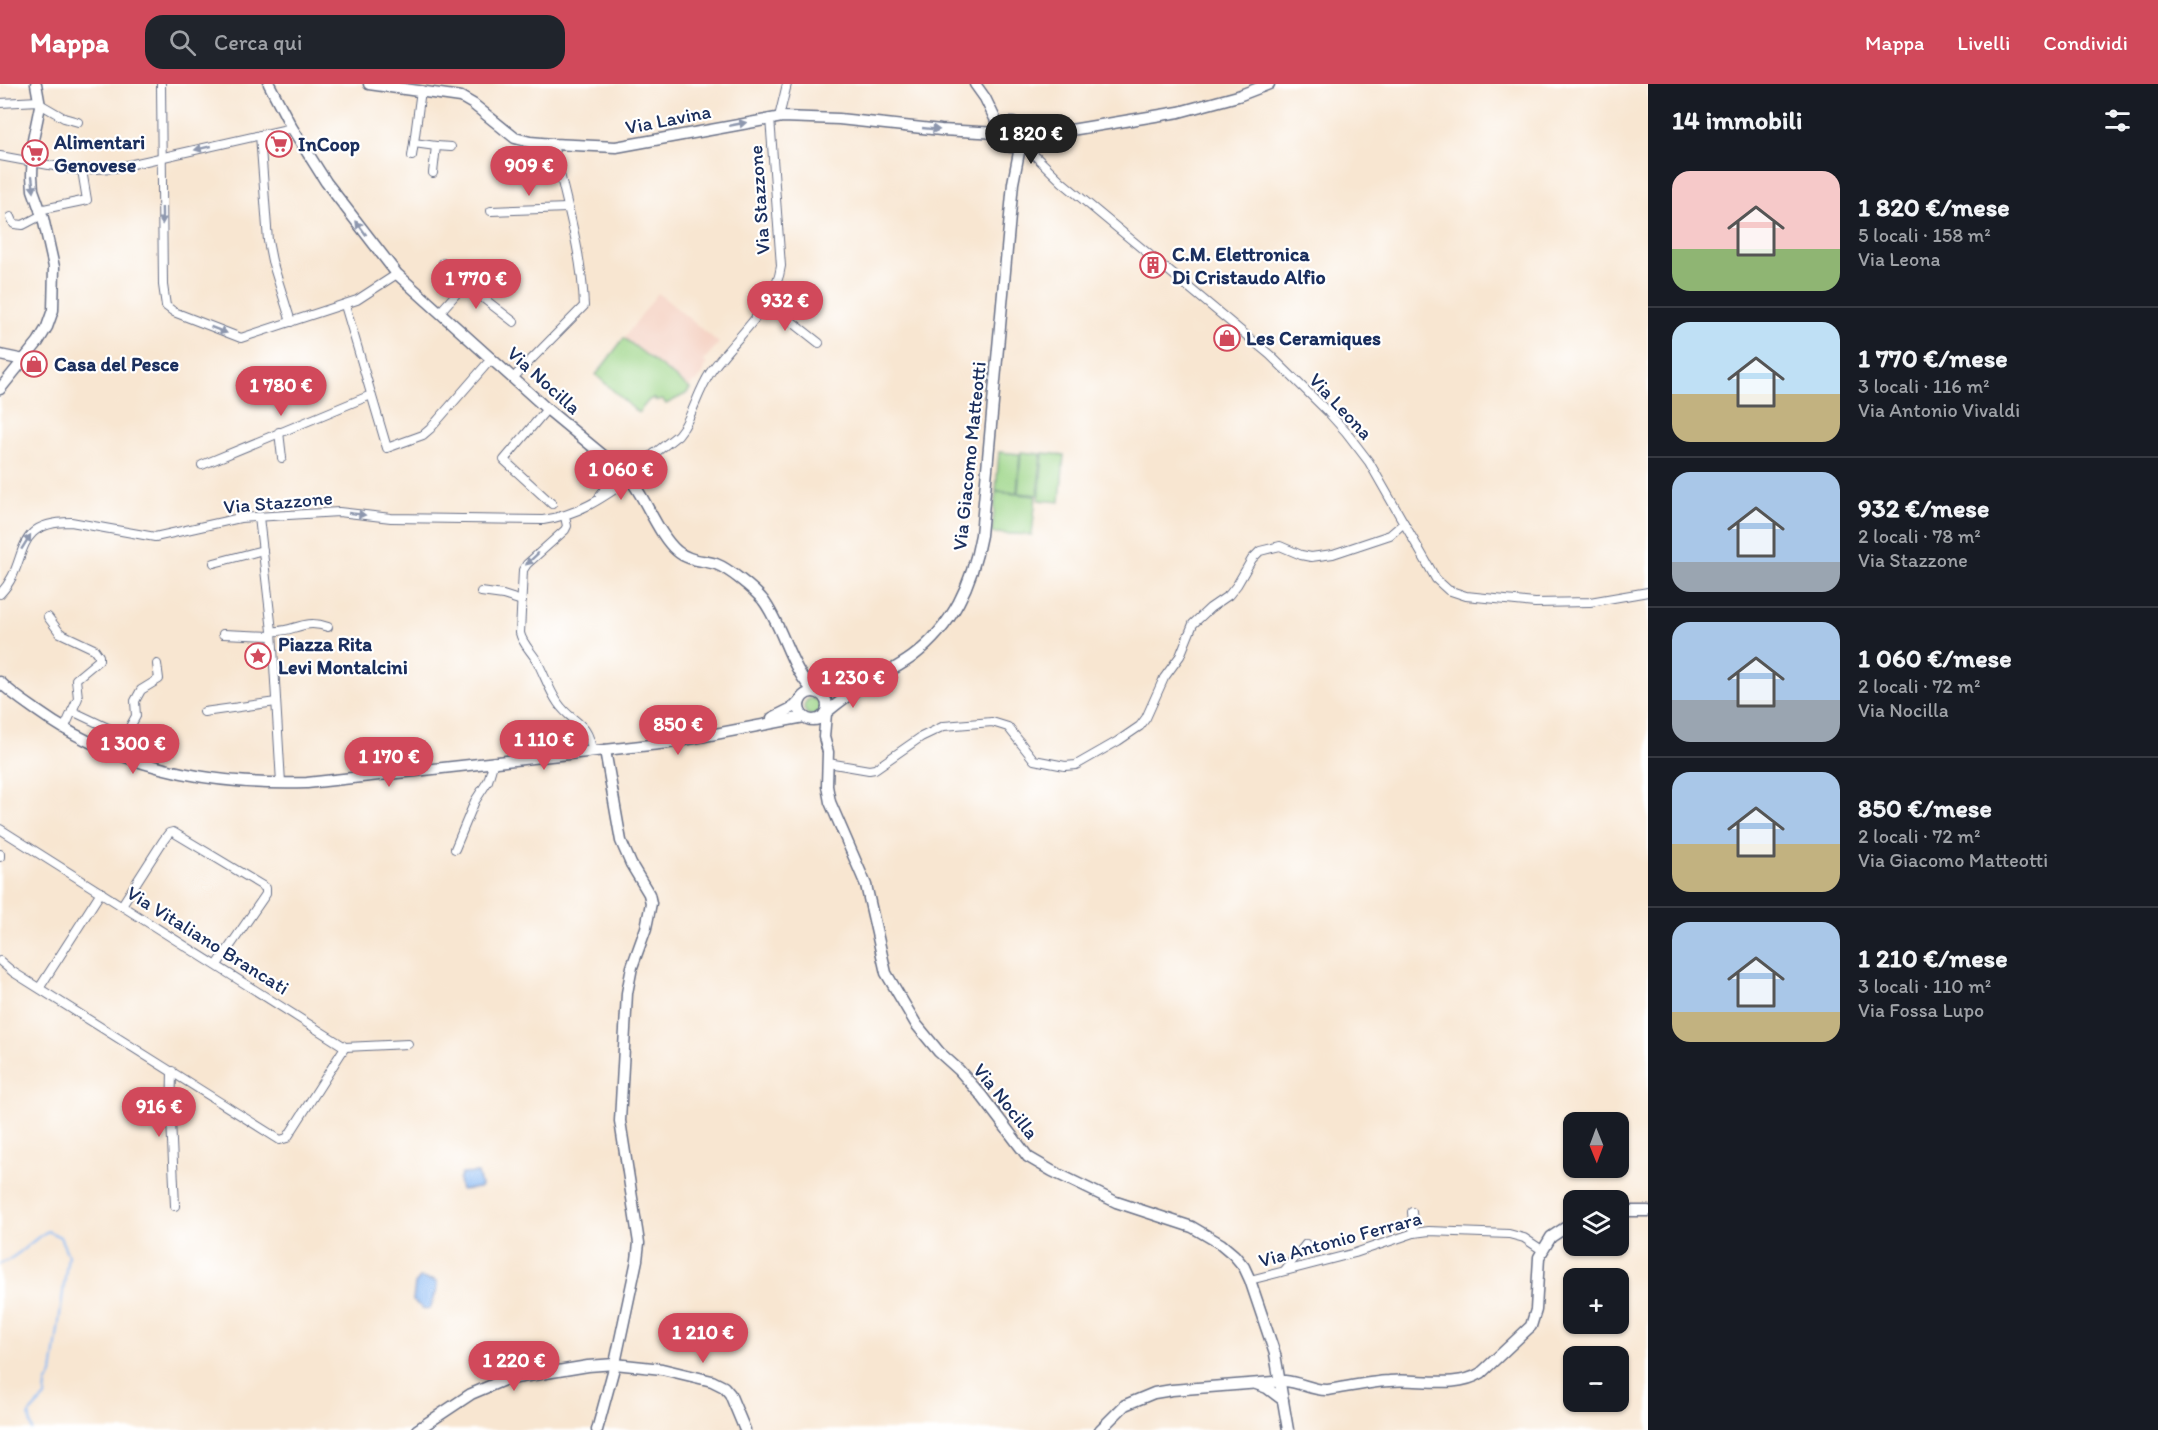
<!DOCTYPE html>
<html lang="it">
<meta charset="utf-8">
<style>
:root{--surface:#171b24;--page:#20242c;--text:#f1f3f6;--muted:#9ea1a6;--line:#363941;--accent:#d1495b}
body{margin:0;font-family:Itim,sans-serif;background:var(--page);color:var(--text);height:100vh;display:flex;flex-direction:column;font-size:22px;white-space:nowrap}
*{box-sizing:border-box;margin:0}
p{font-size:20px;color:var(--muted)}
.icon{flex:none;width:33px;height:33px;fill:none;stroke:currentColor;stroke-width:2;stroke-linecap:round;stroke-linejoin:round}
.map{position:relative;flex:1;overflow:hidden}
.panel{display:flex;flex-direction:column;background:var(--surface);width:510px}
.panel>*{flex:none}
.needle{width:39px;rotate:179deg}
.buttons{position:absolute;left:1563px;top:1028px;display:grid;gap:12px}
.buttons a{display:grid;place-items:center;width:66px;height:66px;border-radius:12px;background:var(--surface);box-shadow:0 2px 4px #0004;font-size:30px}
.price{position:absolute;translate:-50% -51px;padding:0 14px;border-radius:21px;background:var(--accent);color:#fff;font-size:20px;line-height:39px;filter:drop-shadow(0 2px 3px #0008)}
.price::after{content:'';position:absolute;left:50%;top:36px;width:18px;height:14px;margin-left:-9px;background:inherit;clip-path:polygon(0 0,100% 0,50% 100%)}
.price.on{background:#222;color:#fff}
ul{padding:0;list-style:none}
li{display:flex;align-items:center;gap:18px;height:150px;padding:0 24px}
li+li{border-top:2px solid var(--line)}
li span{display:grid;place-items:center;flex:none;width:168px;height:120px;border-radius:18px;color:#555}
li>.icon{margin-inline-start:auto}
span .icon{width:72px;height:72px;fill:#fffc;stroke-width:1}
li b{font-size:26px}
h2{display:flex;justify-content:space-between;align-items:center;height:72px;padding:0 24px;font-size:26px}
header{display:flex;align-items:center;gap:36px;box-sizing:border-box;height:84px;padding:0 30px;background:var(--accent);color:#fff}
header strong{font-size:28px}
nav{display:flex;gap:33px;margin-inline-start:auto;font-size:21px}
.search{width:420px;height:54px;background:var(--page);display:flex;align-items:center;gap:15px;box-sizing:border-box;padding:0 21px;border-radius:18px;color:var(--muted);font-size:22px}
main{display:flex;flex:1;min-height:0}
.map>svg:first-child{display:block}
.built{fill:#f5d2c3}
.green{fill:#9dd588;stroke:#5c8273;stroke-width:1.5}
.water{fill:#87b8f3;stroke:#5174a8;stroke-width:1.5}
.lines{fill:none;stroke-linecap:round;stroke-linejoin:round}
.stream{stroke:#87b8f3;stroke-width:2}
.street-casing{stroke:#686f86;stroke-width:10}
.secondary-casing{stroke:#686f86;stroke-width:13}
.street{stroke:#fff;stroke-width:8}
.secondary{stroke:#fff;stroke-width:10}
.oneway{fill:#8d97ae}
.labels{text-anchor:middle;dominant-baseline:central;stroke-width:4.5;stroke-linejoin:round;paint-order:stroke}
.street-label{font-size:20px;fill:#1b2f5e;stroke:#fff}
.poi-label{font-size:20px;font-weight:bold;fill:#1b2f5e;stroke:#fff;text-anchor:start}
</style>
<header>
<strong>Mappa</strong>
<div class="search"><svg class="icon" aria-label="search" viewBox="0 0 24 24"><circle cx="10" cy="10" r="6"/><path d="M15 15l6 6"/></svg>Cerca qui</div>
<nav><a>Mappa</a><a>Livelli</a><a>Condividi</a></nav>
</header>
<main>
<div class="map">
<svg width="1648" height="1346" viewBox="0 0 1648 1346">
<rect width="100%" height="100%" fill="#fff"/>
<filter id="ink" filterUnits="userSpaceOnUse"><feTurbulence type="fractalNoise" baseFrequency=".0167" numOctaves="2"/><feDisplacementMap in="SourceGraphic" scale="12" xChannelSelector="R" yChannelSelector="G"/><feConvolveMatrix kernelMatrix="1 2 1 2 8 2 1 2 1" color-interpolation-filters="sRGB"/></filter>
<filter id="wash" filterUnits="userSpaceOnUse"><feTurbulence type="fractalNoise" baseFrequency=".008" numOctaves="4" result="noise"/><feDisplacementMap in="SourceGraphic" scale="24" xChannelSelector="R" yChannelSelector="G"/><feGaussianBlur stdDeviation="1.35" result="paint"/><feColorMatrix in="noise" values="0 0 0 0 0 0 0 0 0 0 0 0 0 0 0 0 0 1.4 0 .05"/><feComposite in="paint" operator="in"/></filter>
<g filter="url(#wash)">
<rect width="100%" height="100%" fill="#f8e6d1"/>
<path class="built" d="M 658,209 L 719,259 L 703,277 L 707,280 L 703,284 L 704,286 L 696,299 L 693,298 L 689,304 L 624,254 Z"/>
<g class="green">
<path d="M 624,254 L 689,304 L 690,305 L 686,310 L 666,320 L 663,316 L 656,317 L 654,314 L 649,316 L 638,329 L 596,291 Z"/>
<path d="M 999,368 L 1020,370 L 1017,409 L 996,407 Z"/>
<path d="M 1021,368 L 1041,370 L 1038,411 L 1018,409 Z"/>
<path d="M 1043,369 L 1064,371 L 1060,418 L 1039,416 Z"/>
<path d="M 996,408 L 1036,412 L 1032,451 L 992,449 Z"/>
<circle cx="813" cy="623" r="9"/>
</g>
<g class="water">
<path d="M 478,1089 L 481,1102 L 479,1104 L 461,1106 L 459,1096 L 462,1090 Z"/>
<path d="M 420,1194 L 437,1197 L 437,1206 L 430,1225 L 424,1225 L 413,1217 L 415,1200 Z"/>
</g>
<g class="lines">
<path class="stream" d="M 0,1180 C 19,1173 31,1156 48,1147 L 60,1153 L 68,1171 L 52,1290 L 46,1300 L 45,1313 L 29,1330 L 32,1346"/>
</g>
</g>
<g filter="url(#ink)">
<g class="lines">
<g class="street-casing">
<g id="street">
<path d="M 161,0 L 163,201 L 166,222 L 174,228 L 241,254 L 357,216 L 397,190"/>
<path d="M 421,6 L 414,59 L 436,62 L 433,89"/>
<path d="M 0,19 L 39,17"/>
<path d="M 40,20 L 64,34 L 78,38"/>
<path d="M 779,33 L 787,0"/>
<path d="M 260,51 L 268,157 L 272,177 L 291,238"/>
<path d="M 1022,56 L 1027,64 L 1062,98 L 1270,271 L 1328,328 L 1346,348 L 1369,378 L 1436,495 L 1448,506 L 1466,512 L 1535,519 L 1590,518 L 1648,508"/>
<path d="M 436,62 L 451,63"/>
<path d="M 0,72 L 76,86 L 115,84 L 292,44"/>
<path d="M 412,72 L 414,59"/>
<path d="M 39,126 L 87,116 L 82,86"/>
<path d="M 491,127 L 567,124"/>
<path d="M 11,133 L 14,140 L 23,141 L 42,131"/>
<path d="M 443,179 L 465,200"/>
<path d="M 767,218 L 819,259"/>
<path d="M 345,221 L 387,364 L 423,351 L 430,345 L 492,274"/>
<path d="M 440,228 L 465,200 L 514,238"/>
<path d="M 513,294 L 584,222 C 582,167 565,114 553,60"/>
<path d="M 547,325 L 504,376 L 552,420"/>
<path d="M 279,348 L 282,374"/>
<path d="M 202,381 L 371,311"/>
<path d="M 627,391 L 678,351 L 684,343 C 694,326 699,306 710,289 C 732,256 776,223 781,182 L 770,34"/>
<path d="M 600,411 L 620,386"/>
<path d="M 259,433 L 272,547 L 281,699"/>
<path d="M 565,433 L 567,442 L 565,446 L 527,480 L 523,486 L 520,549 C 522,559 531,567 537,577 C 544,590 549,606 558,619 C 572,640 588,636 592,667"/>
<path d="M 214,479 L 263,466"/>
<path d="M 481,508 L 503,511 L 522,517"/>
<path d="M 0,510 C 31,478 9,438 71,438 L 155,453 L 240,434 L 339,428 L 391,434 L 543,436 C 578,431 601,415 630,395"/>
<path d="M 48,533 L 60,549 L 94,565 L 99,572 L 99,576 L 76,595 L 78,614 L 64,645"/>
<path d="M 272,547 C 294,549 302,534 328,543"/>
<path d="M 223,550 L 272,552"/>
<path d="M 72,627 L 125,652 L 128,674"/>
<path d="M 204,628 L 276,618"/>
<path d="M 125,652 L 136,632 L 135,617 L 141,606 L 159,595 L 157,580"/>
<path d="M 828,679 L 869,686 L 875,685 L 921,653 L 944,642 L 992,638 L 1008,643 L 1034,676 L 1065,682 L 1076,681 L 1118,657 L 1140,642 L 1146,634 L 1164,594 L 1180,572 L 1193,540 L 1210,524 L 1229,511 L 1237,501 L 1252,475 L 1260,467 L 1280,462 L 1301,471 L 1311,473 L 1333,470 L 1390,451 L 1404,439"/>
<path d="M 0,745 L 345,963 L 408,960"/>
<path d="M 455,765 L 475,717 L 488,697 L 494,677"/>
<path d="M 0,770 L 0,773"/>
<path d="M 122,821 L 163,757 L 169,749 L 173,748 L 266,804 L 266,810 L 217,881"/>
<path d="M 0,877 L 13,888 L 280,1056 L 287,1054 L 345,963"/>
<path d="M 40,903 L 101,808"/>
<path d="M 172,987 L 171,1036 L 175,1122"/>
<path d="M 1412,1128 L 1414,1149"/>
<path d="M 1285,1186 L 1306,1160"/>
<path d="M 1250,1196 L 1355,1169 L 1414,1149 L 1429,1147 L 1509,1150 L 1524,1154 L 1542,1166"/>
</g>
</g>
<g class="secondary-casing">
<g id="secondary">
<path d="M 269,0 L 292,44 L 326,98 L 397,190 L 547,325 L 627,391 C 645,412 658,451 677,467 C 688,477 703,476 716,480 C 729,485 754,505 763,516 C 783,542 791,588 815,608"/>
<path d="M 369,0 L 461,13 L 473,20 L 515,54 L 530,58 L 553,60 L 616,63 L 782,33 L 839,35 L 941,46 L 999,49"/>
<path d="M 975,0 L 985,14 L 1000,45"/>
<circle cx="1011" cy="51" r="12"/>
<path d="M 1023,54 L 1179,28 L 1238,12 L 1269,0"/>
<path d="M 0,271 L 24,276"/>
<path d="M 0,305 L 38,258 L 47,243 L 53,226 L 54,183 L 43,134 L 33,106 L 32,92 L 33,56 L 40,22 L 36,0"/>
<path d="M 0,598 C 11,609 23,617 36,626 C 115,683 211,702 307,699 L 668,659 L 804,633"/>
<circle cx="813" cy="622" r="14"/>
<path d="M 818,608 L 840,607 L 855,603"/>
<path d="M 827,628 C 839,618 851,609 864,601 C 880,592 897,584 912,573 C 953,542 972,500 981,451 L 1013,99 L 1021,58"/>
<path d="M 826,629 L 824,653 L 828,668 L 827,702 L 830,718 L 866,801 L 886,889 L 916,940 L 939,968 L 959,986 L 981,1011 L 1028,1073 L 1052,1087 L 1116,1118 L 1192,1143 L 1221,1160 L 1234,1171 L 1244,1183 L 1250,1196 L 1275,1270 L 1288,1346"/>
<path d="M 772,634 L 794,623 L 800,617"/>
<path d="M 1618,1127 L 1648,1127"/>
<path d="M 1256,1300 L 1267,1304 L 1283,1316"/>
<path d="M 417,1346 L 471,1310 L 504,1296 L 588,1282 L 615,1280 L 662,1285 L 712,1297 L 724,1303 L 730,1310 L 745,1346"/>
<path d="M 597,1346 L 614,1284 L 637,1176 L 639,1159 L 620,1037 L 627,909 L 632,883 L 646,844 L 651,819 L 649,810 L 631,780 L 621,757 L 605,666"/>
<path d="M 1100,1346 L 1125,1321 L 1154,1309 L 1172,1306 L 1285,1297 C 1300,1298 1313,1307 1328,1306 C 1348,1303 1369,1298 1389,1297 C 1418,1294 1455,1305 1481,1289 L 1531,1242 L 1536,1226 L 1539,1173 L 1551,1153 L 1574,1138"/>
</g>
</g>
<use href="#street" class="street"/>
<use href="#secondary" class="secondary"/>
</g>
<defs><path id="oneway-solid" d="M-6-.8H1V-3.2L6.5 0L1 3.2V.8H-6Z" transform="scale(1.5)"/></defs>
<g class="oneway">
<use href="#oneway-solid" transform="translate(738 40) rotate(-11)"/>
<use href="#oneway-solid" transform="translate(931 45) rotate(6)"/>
<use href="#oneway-solid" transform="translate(203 64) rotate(167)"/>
<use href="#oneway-solid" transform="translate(33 100) rotate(83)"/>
<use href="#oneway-solid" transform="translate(162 132) rotate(89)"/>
<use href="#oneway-solid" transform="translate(361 144) rotate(-127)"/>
<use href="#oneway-solid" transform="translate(219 246) rotate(21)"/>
<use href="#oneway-solid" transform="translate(357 430) rotate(7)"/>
<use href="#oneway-solid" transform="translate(26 458) rotate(-58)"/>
<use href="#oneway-solid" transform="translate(532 475) rotate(137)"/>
</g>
</g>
<defs>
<g id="supermarket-ring" transform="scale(1.35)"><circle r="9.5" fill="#fff" stroke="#d1495b" stroke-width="1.5"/><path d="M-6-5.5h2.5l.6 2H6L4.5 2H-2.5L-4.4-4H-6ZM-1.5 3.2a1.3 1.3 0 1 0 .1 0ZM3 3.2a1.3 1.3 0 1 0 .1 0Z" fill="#d1495b"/></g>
<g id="building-ring" transform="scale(1.35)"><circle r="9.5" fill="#fff" stroke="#d1495b" stroke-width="1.5"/><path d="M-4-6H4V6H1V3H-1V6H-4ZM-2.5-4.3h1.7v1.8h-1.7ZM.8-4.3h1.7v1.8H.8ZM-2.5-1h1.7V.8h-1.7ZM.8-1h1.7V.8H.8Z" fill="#d1495b"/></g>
<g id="shop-ring" transform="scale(1.35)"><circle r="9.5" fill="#fff" stroke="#d1495b" stroke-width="1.5"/><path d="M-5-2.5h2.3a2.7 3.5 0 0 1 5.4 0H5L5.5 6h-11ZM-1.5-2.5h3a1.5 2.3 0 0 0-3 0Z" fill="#d1495b"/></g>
<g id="sight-ring" transform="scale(1.35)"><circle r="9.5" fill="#fff" stroke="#d1495b" stroke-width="1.5"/><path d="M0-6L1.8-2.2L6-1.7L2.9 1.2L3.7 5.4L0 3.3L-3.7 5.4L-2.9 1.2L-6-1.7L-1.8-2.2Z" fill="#d1495b"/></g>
</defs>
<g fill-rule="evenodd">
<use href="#supermarket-ring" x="279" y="60"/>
<use href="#supermarket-ring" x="35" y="69"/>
<use href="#building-ring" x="1153" y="181"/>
<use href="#shop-ring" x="1227" y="254"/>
<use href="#shop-ring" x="34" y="280"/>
<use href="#sight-ring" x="258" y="572"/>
</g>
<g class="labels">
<g class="street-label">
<text transform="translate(668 35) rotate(-11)">Via Lavina</text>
<text transform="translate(759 116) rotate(-94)">Via Stazzone</text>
<text transform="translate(544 296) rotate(42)">Via Nocilla</text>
<text transform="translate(1341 322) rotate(47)">Via Leona</text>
<text transform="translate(969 372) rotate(-84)">Via Giacomo Matteotti</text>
<text transform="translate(278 418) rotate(-5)">Via Stazzone</text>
<text transform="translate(208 856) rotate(32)">Via Vitaliano Brancati</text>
<text transform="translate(1006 1017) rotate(51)">Via Nocilla</text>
<text transform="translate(1340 1155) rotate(-15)">Via Antonio Ferrara</text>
</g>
<g class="poi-label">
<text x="54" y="58">Alimentari<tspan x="54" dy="23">Genovese</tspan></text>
<text x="298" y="60">InCoop</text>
<text x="1172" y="170">C.M. Elettronica<tspan x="1172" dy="23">Di Cristaudo Alfio</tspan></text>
<text x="1246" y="254">Les Ceramiques</text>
<text x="54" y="280">Casa del Pesce</text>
<text x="278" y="560">Piazza Rita<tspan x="278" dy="23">Levi Montalcini</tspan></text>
</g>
</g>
</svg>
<div class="buttons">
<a><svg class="needle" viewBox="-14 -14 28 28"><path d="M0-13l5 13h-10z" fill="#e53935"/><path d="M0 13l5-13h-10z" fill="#9ea1a6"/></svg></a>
<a><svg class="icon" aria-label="layers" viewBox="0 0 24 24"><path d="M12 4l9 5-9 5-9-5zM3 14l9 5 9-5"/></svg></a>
<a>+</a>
<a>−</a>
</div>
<b class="price on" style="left:1031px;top:81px">1 820 €</b>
<b class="price" style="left:529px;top:113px">909 €</b>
<b class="price" style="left:476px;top:226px">1 770 €</b>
<b class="price" style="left:785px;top:248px">932 €</b>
<b class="price" style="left:281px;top:333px">1 780 €</b>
<b class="price" style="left:621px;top:417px">1 060 €</b>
<b class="price" style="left:853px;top:625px">1 230 €</b>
<b class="price" style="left:678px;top:672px">850 €</b>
<b class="price" style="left:544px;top:687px">1 110 €</b>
<b class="price" style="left:133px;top:691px">1 300 €</b>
<b class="price" style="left:389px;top:704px">1 170 €</b>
<b class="price" style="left:159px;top:1054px">916 €</b>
<b class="price" style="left:703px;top:1280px">1 210 €</b>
<b class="price" style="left:514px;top:1308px">1 220 €</b>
</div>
<section class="panel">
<h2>14 immobili<svg class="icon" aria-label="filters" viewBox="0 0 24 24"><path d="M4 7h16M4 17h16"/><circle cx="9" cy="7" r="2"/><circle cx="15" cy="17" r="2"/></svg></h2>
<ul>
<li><span style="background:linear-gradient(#f6c9c9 65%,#8fb573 0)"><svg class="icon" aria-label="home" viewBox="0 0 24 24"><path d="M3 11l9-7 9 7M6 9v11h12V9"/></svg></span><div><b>1 820 €/mese</b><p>5 locali · 158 m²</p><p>Via Leona</p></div></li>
<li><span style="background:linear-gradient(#bfe0f5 60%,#c2b280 0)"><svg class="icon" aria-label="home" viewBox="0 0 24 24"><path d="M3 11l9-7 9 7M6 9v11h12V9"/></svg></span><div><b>1 770 €/mese</b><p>3 locali · 116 m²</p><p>Via Antonio Vivaldi</p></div></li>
<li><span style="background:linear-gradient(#a9c7e8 75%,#9aa5b1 0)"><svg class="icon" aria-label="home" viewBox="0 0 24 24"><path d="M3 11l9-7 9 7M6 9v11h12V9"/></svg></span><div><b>932 €/mese</b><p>2 locali · 78 m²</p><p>Via Stazzone</p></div></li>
<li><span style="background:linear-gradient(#a9c7e8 65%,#9aa5b1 0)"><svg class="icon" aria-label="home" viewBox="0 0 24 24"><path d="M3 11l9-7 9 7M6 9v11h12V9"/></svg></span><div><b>1 060 €/mese</b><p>2 locali · 72 m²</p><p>Via Nocilla</p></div></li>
<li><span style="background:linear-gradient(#a9c7e8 60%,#c2b280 0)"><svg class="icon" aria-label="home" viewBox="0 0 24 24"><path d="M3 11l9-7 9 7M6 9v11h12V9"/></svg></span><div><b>850 €/mese</b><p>2 locali · 72 m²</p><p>Via Giacomo Matteotti</p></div></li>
<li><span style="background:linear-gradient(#a9c7e8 75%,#c2b280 0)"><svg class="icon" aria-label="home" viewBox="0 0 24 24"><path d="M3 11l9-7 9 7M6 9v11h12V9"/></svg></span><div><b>1 210 €/mese</b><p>3 locali · 110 m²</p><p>Via Fossa Lupo</p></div></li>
</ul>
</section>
</main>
